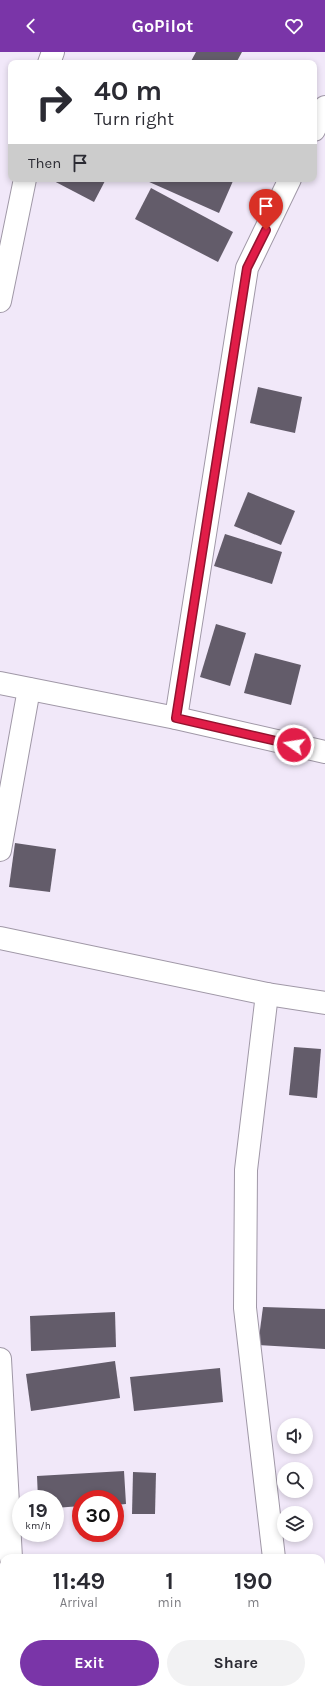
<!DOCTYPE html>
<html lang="en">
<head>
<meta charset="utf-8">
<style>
  body { margin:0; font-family:Karla,sans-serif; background:#f2f2f3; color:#2b2b33; height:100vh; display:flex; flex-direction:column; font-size:15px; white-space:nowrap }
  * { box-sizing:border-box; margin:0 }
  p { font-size:13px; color:#7c7c81 }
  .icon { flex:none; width:22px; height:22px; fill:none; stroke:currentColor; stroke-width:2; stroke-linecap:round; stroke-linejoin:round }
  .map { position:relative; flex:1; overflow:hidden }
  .details { position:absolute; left:0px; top:1502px; width:325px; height:140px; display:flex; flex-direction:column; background:#fff; border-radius:12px 12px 0 0; box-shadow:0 2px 6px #0003 }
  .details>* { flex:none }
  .hud { position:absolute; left:8px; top:8px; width:309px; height:122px; border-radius:8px; box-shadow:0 2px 6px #0003; background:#fff; color:#2b2b33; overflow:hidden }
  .controls { position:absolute; left:277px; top:1366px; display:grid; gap:8px }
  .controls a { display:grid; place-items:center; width:36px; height:36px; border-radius:50%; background:#fff; box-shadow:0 2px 6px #0003; font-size:20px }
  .speed { position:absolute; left:12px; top:1438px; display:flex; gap:8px; font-size:20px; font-weight:700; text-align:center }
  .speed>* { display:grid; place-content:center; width:52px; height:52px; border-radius:50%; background:#fff; box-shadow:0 2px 6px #0003; line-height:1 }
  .speed small { font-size:10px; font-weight:400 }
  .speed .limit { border:6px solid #d22; background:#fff; color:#111 }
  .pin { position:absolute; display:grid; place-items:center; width:34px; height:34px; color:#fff; margin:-41px -17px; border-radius:50% 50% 50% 0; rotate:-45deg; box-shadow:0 0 4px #0007 }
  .pin .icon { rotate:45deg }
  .me { position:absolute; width:44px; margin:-22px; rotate:283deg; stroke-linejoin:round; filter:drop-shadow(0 0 3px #0008) }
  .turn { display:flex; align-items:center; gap:14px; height:84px; padding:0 20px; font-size:18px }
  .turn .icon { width:52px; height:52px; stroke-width:2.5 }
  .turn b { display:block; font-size:28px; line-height:34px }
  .then { display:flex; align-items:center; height:38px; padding:0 20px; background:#0003; gap:8px; font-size:15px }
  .eta { display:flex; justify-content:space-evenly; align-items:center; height:68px; text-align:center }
  .eta b { font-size:24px; font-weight:700; line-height:28px }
  .action { display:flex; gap:8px; margin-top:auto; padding:8px 20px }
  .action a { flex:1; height:46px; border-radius:24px; background:#7a35a8; color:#fff; font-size:16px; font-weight:700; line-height:46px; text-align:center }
  .action a+a { background:#f2f2f3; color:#2b2b33 }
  header { display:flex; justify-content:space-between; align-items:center; height:52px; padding:0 20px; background:#7a35a8; color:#fff; font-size:18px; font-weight:700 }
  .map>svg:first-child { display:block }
  .building { fill:#635c6a }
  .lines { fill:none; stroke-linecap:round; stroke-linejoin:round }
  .street-casing { stroke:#a098a7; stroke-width:24 }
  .street { stroke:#fff; stroke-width:22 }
  .route-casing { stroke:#92132f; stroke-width:10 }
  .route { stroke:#e11d48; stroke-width:7 }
</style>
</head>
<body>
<header><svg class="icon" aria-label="back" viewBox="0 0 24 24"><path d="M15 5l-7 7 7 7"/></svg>GoPilot<svg class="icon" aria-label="heart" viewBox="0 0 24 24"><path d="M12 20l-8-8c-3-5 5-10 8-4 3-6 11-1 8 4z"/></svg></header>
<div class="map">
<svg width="325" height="1642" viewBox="0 0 325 1642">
  <rect width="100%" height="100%" fill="#f1e8f9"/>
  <!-- building -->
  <g class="building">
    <polygon points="196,0 242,0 236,11 190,11"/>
    <polygon points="50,127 106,127 94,150"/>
    <polygon points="148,127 227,127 233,129 219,161 147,129"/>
    <polygon points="151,136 233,180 218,210 135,167"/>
    <polygon points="258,335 302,345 295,381 250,371"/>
    <polygon points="248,440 295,459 281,493 234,474"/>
    <polygon points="225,482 282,500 272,532 214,514"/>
    <polygon points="216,572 246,581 230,634 200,625"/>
    <polygon points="255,601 301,613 291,653 244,641"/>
    <polygon points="15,791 56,797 50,840 9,835"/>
    <polygon points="294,995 321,997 317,1046 289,1043"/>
    <polygon points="263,1255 325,1257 325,1297 258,1293"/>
    <polygon points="115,1260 116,1295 31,1299 30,1264"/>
    <polygon points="115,1309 120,1346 31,1359 26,1322"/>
    <polygon points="220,1316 223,1350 134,1359 130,1325"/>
    <polygon points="124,1419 126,1452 115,1453 115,1447 81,1447 81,1454 55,1456 55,1447 38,1447 37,1424"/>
    <polygon points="133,1420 156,1421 155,1462 132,1462"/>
    <polygon points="321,1630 325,1630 325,1642 304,1642 304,1638 321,1638"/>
    <rect x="84" y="1638" width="88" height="4"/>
  </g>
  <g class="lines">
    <!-- street casing -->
    <g class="street-casing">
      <g id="street">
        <polyline points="49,11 53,0"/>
        <polyline points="314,78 325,55"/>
        <polyline points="0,249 25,127"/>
        <polyline points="0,631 176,666 325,700"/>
        <polyline points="176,666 247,216 290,127"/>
        <polyline points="0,798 29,637"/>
        <polyline points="0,886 267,942 325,951"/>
        <polyline points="267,942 246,1118 245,1256 274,1506"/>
        <polyline points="0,1307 11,1506"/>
        <polyline points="17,1638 17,1642"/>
        <polyline points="283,1638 283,1642"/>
      </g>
    </g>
    <!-- street -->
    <use href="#street" class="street"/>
  </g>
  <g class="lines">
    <!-- route casing -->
    <g class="route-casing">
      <polyline id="route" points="266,178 247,216 176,666 294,693"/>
    </g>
    <!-- route -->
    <use href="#route" class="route"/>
  </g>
</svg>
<div class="controls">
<a><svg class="icon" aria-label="sound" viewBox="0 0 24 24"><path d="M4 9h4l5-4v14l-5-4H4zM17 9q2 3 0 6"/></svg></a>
<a><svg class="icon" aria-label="search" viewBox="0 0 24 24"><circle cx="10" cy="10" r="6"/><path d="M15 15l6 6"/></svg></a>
<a><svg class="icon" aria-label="layers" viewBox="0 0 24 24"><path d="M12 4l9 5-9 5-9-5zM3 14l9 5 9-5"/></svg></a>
</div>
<div class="speed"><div>19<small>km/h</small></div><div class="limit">30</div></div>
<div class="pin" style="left:266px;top:178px;background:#d93025"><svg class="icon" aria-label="arrive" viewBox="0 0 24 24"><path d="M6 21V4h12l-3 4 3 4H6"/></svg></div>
<svg class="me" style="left:294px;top:693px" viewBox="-20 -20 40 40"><circle r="17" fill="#e11d48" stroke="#fff" stroke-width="3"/><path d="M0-11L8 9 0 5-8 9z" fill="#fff"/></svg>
<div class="hud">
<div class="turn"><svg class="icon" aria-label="right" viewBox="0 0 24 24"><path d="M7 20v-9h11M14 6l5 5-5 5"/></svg><div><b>40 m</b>Turn right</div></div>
<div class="then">Then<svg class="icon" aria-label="arrive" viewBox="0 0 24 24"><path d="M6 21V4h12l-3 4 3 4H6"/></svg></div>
</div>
<section class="details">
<div class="eta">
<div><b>11:49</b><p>Arrival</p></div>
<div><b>1</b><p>min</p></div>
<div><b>190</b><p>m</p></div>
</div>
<div class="action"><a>Exit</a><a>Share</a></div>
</section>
</div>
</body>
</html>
